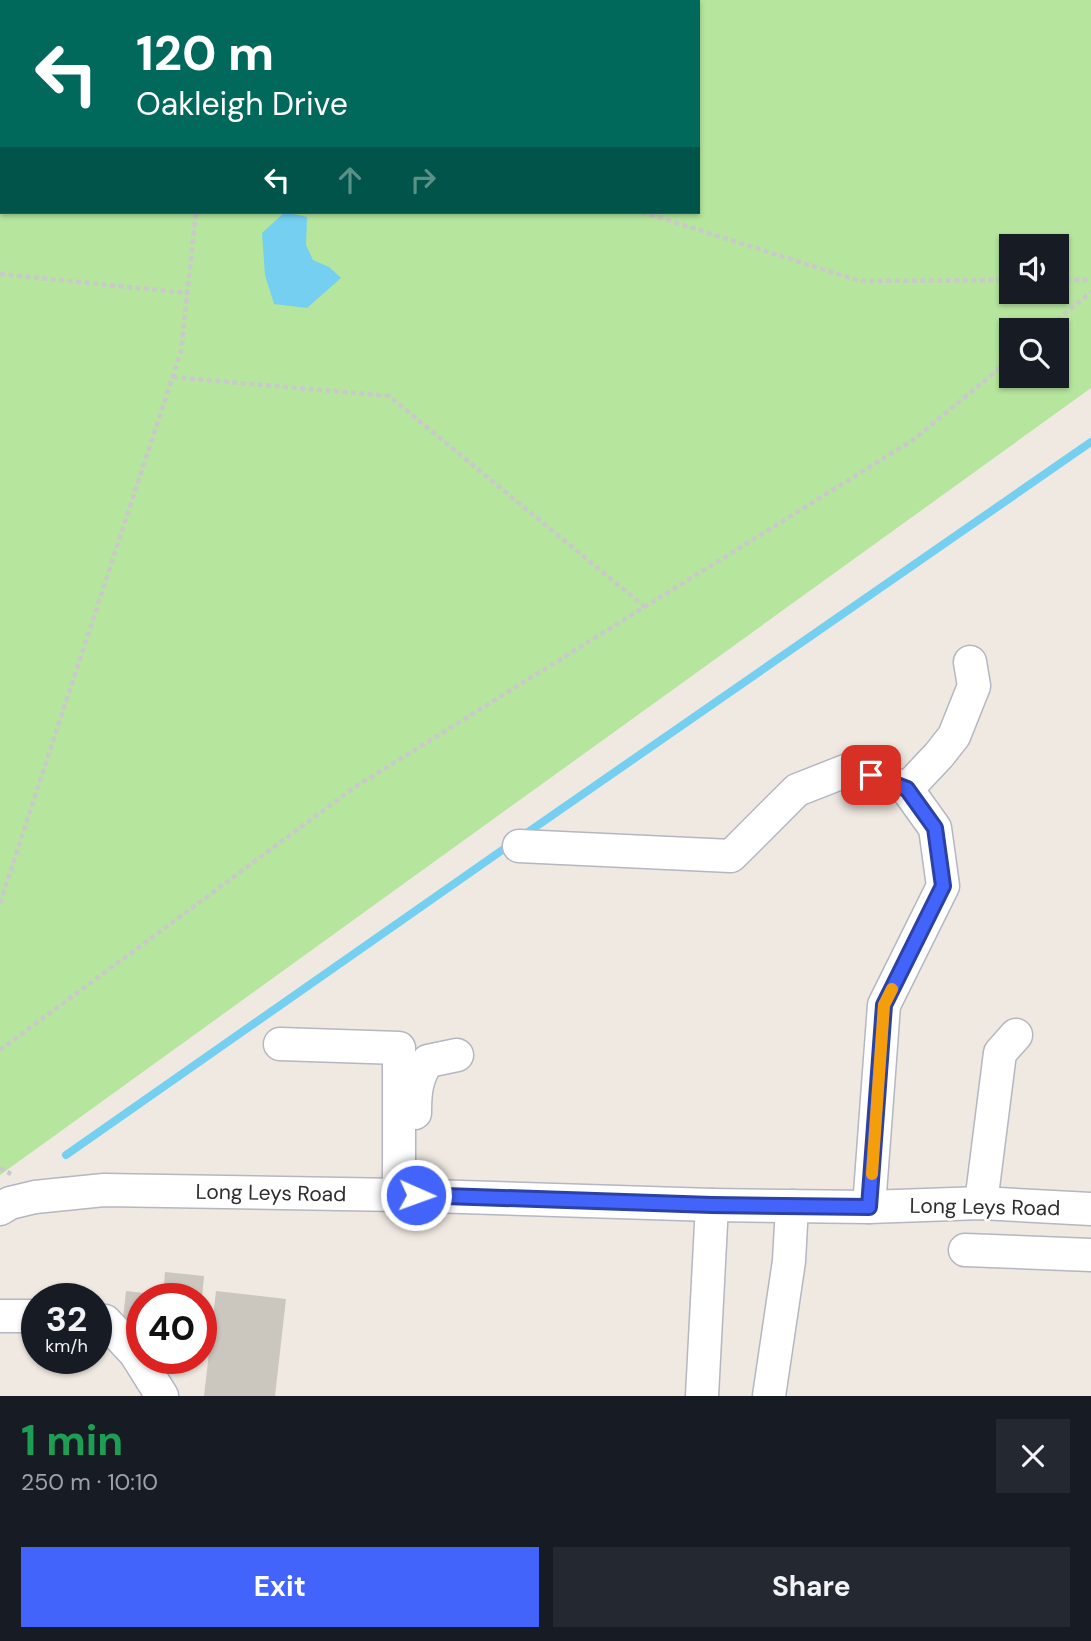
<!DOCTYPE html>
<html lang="en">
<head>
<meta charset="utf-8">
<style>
  body { margin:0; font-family:"DM Sans",sans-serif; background:#242831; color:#f1f3f6; height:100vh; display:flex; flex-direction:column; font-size:26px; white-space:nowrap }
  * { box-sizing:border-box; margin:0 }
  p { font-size:23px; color:#9ea1a6 }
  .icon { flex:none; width:38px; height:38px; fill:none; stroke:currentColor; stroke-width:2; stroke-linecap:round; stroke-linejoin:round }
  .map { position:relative; height:1396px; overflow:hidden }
  .panel { display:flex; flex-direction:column; background:#171b24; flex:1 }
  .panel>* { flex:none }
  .guide { position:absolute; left:0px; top:0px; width:700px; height:214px; box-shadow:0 2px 5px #0004; background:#00695c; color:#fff; overflow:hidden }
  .tools { position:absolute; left:999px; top:234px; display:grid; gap:14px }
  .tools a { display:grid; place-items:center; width:70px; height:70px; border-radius:0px; background:#171b24; box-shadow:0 2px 5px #0004; font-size:35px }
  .speed { position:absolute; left:21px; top:1283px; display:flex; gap:14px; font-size:35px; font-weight:700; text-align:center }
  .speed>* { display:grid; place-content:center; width:91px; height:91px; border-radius:50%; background:#171b24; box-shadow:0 2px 5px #0004; line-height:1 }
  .speed small { font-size:18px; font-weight:400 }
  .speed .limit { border:10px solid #d22; background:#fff; color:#111 }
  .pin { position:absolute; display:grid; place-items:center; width:60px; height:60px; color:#fff; margin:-30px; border-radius:14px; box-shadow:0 4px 10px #0006 }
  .me { position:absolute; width:77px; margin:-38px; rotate:92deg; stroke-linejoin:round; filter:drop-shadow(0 0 5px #0008) }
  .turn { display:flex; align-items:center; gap:24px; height:147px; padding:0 21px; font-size:32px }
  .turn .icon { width:91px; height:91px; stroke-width:2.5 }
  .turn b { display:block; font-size:49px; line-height:60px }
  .lanes { display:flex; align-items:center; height:66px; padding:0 21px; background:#0003; justify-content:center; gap:35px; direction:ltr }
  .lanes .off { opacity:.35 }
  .round { display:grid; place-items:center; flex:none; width:74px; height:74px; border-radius:0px; background:#242831 }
  .summary { display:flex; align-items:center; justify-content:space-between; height:119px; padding:0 21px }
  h1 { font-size:42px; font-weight:700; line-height:52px; color:#1e9e55 }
  .button { display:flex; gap:14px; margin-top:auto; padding:14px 21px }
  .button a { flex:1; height:80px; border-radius:0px; background:#4264fb; color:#fff; font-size:28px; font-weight:700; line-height:80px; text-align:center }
  .button a+a { background:#242831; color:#f1f3f6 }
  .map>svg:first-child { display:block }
  .green { fill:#b6e59e; fill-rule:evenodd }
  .water { fill:#75cff0 }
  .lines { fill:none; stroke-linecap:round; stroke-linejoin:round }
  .stream { stroke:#75cff0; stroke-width:8 }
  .building { fill:#cbc7bf }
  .minor-casing { stroke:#b4b7c1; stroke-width:35 }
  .path { stroke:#c9c9c9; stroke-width:4.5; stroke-dasharray:5 3.5; stroke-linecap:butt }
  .minor { stroke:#fff; stroke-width:32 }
  .route-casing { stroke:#2b41a3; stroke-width:18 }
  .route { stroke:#4264fb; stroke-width:12 }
  .slow { stroke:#f59e0b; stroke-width:12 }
  .labels { text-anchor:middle; stroke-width:5; stroke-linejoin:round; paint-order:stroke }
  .street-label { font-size:21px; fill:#2e2e2e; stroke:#fff }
</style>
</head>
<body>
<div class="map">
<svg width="1091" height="1396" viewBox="0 0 1091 1396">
  <rect width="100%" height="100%" fill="#efe9e1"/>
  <!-- green -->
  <path class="green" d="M 0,0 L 1091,0 L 1091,388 L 0,1175 ZM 2,2 L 698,2 L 698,212 L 2,212 ZM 1012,247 L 1057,247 L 1057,292 L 1012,292 ZM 1012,331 L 1057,331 L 1057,376 L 1012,376 Z"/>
  <!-- water -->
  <polygon class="water" points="285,212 307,217 306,245 313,260 329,267 341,278 307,308 274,304 265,275 262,233"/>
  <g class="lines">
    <!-- stream -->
    <g class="stream">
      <polyline points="521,837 1091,442"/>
      <polyline points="66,1155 511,844"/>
    </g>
  </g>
  <!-- building -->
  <g class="building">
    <polygon points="165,1272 204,1276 202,1298 163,1298"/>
    <polygon points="126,1291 152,1294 152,1298 142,1298 142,1320 123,1318"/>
    <polygon points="216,1291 286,1299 275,1396 204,1396"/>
  </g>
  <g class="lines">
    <!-- minor casing -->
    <g class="minor-casing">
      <g id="minor">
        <polyline points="907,789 939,755 954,736 974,686 970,662"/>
        <polyline points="519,846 731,856 797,790 853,768 907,789 935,828 943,886 884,1005 869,1207"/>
        <polyline points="280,1044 399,1048 399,1195"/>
        <path d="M 415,1113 C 415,1093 416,1078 428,1061 L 457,1055"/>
        <polyline points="981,1203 1000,1053 1016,1035"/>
        <polyline points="0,1209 10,1203 35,1197 104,1190 399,1195 712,1205 869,1207 981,1203 1091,1209"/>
        <polyline points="965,1250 1091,1255"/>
        <polyline points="0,1316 37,1316"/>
        <polyline points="96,1321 105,1321 135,1353 162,1396"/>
        <polyline points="702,1396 712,1205"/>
        <polyline points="769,1396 789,1261 792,1206"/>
      </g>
    </g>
    <!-- path -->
    <g class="path">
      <polyline points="192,0 192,2"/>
      <polyline points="0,113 2,113"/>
      <polyline points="642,212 860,281 1012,280"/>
      <polyline points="0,274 187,293"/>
      <polyline points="1057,280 1091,280"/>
      <polyline points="1044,331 1091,292"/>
      <polyline points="173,377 389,396 645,607"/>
      <polyline points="0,903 181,351 196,212"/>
      <polyline points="0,1050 355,787 913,440 1012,358"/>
      <polyline points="0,1168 11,1174"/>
    </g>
    <!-- minor -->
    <use href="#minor" class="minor"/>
  </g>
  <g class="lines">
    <!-- route casing -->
    <g class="route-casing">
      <polyline id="route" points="416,1195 712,1205 869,1207 884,1005 943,886 935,828 907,789 871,775"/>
    </g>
    <!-- route -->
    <use href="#route" class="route"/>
    <!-- slow -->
    <polyline class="slow" points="872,1174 884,1005 892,989"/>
  </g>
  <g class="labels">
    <!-- street labels -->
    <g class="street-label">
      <text transform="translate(271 1193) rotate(1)" y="7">Long Leys Road</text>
      <text transform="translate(985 1207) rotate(1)" y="7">Long Leys Road</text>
    </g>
  </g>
</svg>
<div class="tools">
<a><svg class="icon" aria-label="sound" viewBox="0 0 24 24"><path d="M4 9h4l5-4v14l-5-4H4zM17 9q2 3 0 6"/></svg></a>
<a><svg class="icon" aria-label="search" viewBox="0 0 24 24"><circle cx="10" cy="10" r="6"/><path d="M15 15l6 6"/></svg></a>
</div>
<div class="speed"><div>32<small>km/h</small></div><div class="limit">40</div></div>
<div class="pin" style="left:871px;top:775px;background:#d93025"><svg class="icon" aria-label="arrive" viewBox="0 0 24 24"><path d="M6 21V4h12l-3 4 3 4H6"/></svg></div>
<svg class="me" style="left:416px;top:1195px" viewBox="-20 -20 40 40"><circle r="17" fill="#4264fb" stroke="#fff" stroke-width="3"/><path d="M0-11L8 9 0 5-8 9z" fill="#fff"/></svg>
<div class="guide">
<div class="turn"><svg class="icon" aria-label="left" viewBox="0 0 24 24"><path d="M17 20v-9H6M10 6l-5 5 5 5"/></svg><div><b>120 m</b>Oakleigh Drive</div></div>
<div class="lanes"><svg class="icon" aria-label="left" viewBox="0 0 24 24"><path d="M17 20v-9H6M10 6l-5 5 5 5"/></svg><svg class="icon off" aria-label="ahead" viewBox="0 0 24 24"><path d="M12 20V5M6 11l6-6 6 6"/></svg><svg class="icon off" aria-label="right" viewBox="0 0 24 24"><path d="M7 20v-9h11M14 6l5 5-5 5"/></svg></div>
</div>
</div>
<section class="panel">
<div class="summary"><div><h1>1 min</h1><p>250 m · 10:10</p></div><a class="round"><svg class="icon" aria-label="close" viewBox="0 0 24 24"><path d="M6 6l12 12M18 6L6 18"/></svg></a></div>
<div class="button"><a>Exit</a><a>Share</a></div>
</section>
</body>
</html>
